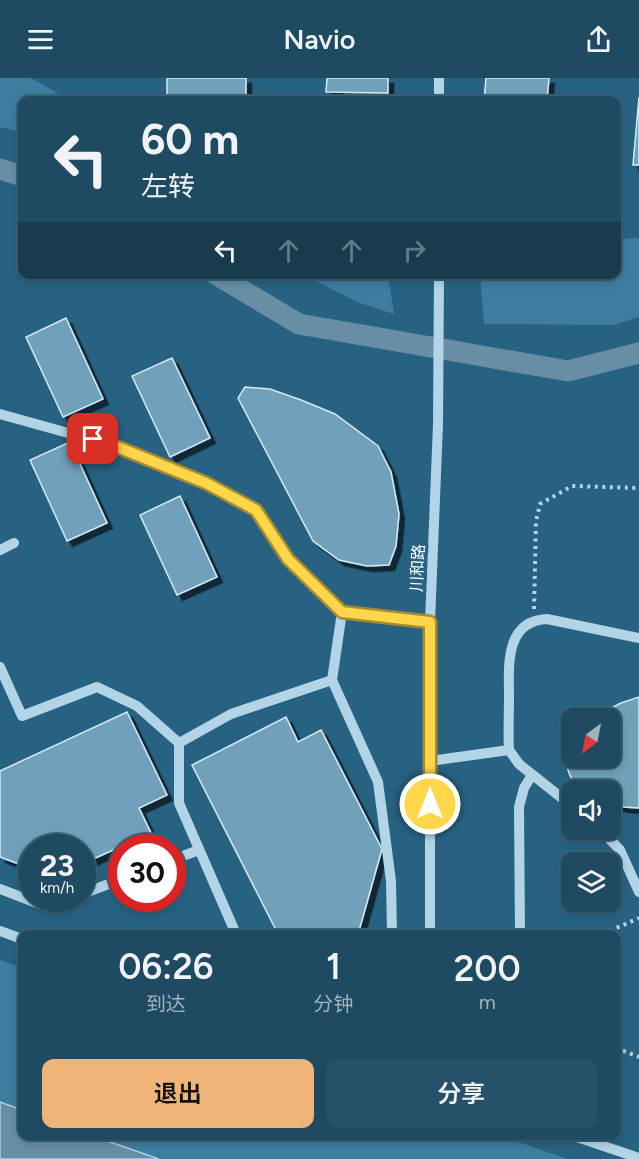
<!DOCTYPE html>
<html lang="zh">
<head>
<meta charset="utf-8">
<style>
  body { margin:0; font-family:Figtree,"Noto Sans SC",sans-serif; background:#265168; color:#f1f3f6; height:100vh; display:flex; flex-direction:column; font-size:22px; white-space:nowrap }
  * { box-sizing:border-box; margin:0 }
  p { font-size:20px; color:#a1b3be }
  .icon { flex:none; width:33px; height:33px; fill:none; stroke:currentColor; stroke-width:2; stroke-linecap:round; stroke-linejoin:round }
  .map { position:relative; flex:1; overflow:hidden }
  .side { position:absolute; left:18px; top:852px; width:603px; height:210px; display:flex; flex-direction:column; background:#1e4a62; border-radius:12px; box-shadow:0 3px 9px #0003,0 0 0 2px #3c6277 }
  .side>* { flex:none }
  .guide { position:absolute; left:18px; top:18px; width:603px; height:183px; border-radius:12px; box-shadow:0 3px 9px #0003,0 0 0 2px #3c6277; background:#1e4a62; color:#f1f3f6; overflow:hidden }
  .needle { width:39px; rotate:212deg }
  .buttons { position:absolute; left:561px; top:630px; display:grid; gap:12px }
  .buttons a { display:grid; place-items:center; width:60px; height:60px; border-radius:12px; background:#1e4a62; box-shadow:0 3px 9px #0003,0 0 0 2px #3c6277; font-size:30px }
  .speed { position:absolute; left:18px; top:756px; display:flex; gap:12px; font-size:30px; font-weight:700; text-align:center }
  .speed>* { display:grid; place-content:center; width:78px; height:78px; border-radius:50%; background:#1e4a62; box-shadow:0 3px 9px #0003,0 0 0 2px #3c6277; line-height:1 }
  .speed small { font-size:15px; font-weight:400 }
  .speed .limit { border:9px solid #d22; background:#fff; color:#111 }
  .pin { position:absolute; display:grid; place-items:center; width:51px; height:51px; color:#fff; margin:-26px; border-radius:12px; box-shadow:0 3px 9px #0006 }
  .me { position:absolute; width:66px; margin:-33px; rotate:0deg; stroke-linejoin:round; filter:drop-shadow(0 0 4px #0008) }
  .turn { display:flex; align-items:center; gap:21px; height:126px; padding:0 24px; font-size:27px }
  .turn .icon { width:78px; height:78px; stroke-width:2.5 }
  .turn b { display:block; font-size:42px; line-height:51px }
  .lanes { display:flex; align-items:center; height:57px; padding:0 24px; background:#0003; justify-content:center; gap:30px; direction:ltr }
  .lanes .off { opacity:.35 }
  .eta { display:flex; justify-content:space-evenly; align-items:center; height:102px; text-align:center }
  .eta b { font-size:36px; font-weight:600; line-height:42px }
  .cta { display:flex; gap:12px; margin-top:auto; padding:12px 24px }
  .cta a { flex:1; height:69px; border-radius:12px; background:#eeb478; color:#111; font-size:24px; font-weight:600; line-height:69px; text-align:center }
  .cta a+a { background:#265168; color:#f1f3f6 }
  header { display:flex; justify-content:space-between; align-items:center; height:78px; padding:0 24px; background:#1e4a62; font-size:27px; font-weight:600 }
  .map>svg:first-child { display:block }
  .green { fill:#3d7d9f }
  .water { fill:#678ea4; stroke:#a6d1e7; stroke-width:1.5 }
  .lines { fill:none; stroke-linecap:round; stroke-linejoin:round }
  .canal { stroke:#678ea4; stroke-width:21 }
  .building { fill:#70a0ba; stroke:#d4eaf5; stroke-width:1.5; filter:url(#shadow) }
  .path { stroke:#b1d4e6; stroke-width:4; stroke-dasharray:3 4.5; stroke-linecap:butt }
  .minor { stroke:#b1d4e6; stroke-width:10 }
  .route-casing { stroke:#a68a30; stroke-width:15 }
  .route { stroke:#ffd54a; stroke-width:10 }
  .labels { text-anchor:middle; stroke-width:6; stroke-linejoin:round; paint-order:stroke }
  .street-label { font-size:16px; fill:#fff; stroke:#286282 }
</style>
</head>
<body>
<header><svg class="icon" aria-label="menu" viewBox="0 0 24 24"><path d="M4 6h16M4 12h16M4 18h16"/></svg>Navio<svg class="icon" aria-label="share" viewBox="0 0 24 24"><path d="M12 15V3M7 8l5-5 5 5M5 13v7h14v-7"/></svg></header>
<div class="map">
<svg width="639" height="1081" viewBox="0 0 639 1081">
  <defs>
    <filter id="shadow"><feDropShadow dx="5.5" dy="5.5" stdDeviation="0" flood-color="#0009"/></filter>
  </defs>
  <rect width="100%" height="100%" fill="#286282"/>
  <!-- green -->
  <g class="green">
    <polygon points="0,0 31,0 70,22 22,22 22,54 0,49"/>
    <polygon points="639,160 639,239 614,247 484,246 480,197 616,196 617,161"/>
    <polygon points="303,197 388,197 394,236 360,225"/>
    <polygon points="0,882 22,890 22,1032 0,1024"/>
    <polygon points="93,1058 501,1058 568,1081 158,1081"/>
  </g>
  <!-- water -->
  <polygon class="water" points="0,1024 22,1032 22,1058 93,1058 159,1081 0,1081"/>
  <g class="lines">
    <!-- canal -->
    <g class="canal">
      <polyline points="0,91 22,98"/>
      <polyline points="215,196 299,246 568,293 639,275"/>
    </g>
  </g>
  <!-- building -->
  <g class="building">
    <rect x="167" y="0" width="79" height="22"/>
    <polygon points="327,0 388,0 388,15 326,14"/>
    <polygon points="486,0 549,0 547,22 484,22"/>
    <polygon points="639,19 639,87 633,87"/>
    <polygon points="66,240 103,321 63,339 26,259"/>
    <polygon points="172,280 210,360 170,379 132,298"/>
    <polygon points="245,309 270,311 301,322 335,336 378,368 391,394 399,436 396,468 389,487 367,488 339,482 313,463 238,320"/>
    <polygon points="70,364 107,445 67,463 30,382"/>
    <polygon points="180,418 217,499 177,517 140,437"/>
    <polygon points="639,619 639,730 624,729 610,726 610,712 581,712 570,698 566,686 568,668 572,662 572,680 610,680 610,640 592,640 621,625"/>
    <polygon points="127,634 167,717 139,730 151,755 82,786 82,770 32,770 32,791 0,779 0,693"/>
    <polygon points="286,639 298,664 321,652 382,771 359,853 353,856 278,856 192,687"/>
  </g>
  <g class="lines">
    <!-- path -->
    <g class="path">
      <polyline points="534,531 536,443 540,426 572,408 639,410"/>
      <polyline points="603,856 639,840"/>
      <polyline points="616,970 639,979"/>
    </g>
    <!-- minor -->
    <g class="minor">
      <polyline points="439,0 439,22"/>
      <polyline points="0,336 115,368 206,404 256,432 288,481 342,534 430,544"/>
      <polyline points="0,472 14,465"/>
      <polyline points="0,589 22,638 97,609 137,628 179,665 231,636 332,602 342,534"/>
      <polyline points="332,602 378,704 391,803 392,856"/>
      <polyline points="179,665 179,725 236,856"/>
      <polyline points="430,683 509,672"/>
      <path d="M 572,728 L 519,686 L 509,672 C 508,655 509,637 509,620 C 509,589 504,543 547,541 L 639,560"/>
      <polyline points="601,752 620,772 639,814"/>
      <polyline points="172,782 199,772"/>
      <polyline points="0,811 47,829 70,820"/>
      <polyline points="82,816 122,801"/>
      <polyline points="0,853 22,861"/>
      <polyline points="430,856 430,544 438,346 439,196"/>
      <polyline points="520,856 519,729 524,710 532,697"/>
      <polyline points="574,1058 639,1080"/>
    </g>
  </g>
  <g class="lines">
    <!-- route casing -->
    <g class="route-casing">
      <polyline id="route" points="93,361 115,368 206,405 256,432 288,481 342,534 430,544 430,726"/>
    </g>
    <!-- route -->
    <use href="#route" class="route"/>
  </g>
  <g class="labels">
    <!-- street labels -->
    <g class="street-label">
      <text transform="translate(417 490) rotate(-87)" y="6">川和路</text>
    </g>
  </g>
</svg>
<div class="buttons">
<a><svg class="needle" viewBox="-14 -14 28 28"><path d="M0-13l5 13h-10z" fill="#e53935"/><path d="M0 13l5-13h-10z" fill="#a1b3be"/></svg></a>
<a><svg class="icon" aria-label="sound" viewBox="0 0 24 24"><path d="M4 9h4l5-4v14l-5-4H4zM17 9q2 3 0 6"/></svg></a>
<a><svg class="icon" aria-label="layers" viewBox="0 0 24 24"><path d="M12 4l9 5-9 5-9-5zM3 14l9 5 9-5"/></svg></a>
</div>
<div class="speed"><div>23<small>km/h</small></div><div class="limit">30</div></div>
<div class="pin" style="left:93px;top:361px;background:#d93025"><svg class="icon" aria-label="arrive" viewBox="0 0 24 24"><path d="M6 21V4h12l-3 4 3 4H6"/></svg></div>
<svg class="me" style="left:430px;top:726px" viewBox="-20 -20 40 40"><circle r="17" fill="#ffd54a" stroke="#fff" stroke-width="3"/><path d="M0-11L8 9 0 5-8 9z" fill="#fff"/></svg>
<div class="guide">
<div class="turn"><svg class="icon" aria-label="left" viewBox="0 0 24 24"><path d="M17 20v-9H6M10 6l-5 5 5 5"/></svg><div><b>60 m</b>左转</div></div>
<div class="lanes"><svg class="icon" aria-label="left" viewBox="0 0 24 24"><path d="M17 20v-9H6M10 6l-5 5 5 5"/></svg><svg class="icon off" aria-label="ahead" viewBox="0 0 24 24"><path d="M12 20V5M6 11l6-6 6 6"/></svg><svg class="icon off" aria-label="ahead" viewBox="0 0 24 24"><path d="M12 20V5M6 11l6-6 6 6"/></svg><svg class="icon off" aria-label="right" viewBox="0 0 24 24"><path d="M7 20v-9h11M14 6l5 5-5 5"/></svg></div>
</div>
<section class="side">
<div class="eta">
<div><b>06:26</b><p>到达</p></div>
<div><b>1</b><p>分钟</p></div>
<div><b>200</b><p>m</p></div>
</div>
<div class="cta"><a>退出</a><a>分享</a></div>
</section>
</div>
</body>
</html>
